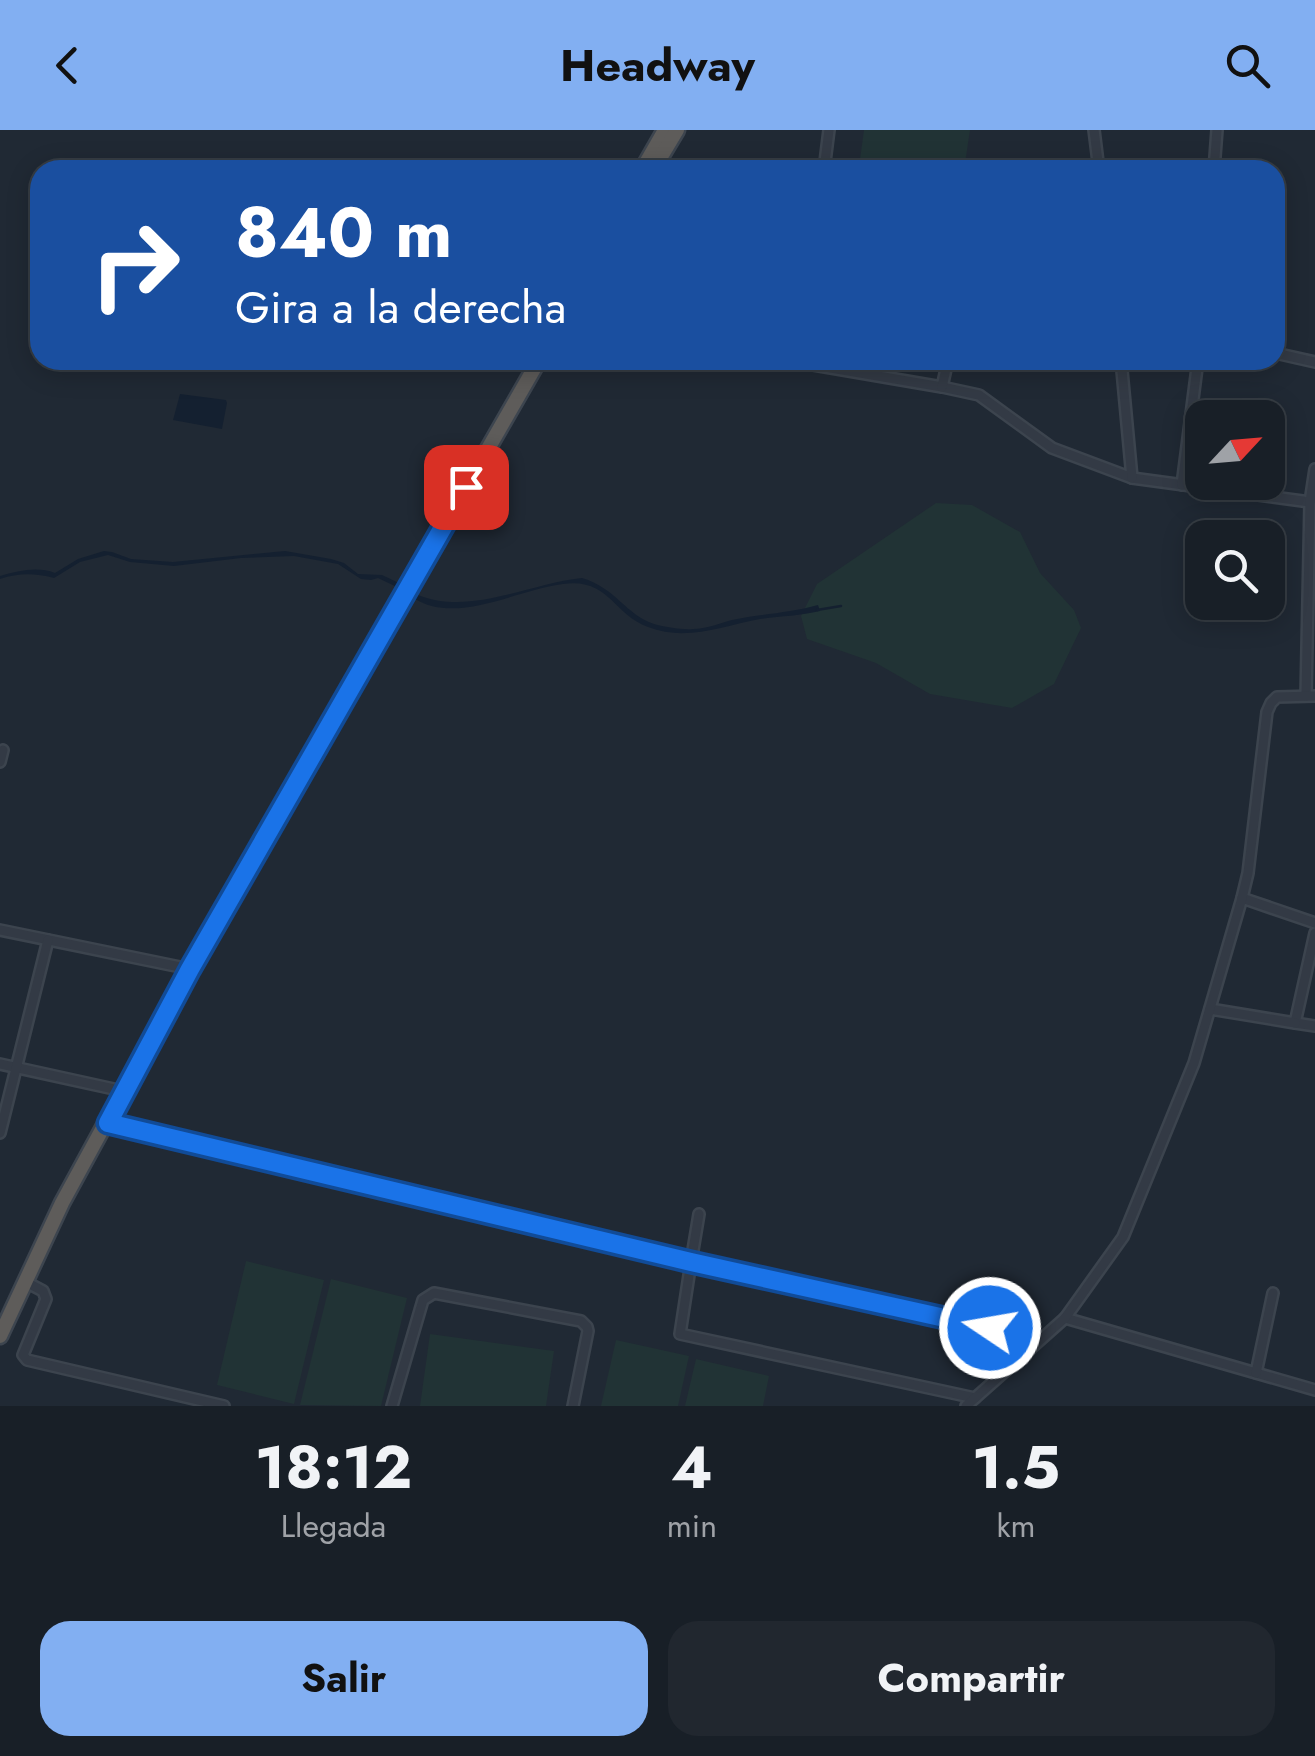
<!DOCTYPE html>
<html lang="es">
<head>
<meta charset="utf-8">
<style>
  body { margin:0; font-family:Jost,sans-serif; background:#21272f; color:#f1f3f6; height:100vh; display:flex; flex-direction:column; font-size:38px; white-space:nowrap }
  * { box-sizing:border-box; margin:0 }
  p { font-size:32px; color:#9fa2a7 }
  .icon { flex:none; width:55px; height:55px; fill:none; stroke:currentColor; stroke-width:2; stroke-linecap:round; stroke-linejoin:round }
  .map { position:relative; height:1276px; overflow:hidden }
  .panel { display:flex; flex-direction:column; background:#181f27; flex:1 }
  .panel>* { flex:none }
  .hud { position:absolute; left:30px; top:30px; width:1255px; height:210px; border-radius:30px; box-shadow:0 5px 25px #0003,0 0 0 2px #363d44; background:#1a4fa0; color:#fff; overflow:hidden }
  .needle { width:65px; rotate:64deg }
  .tools { position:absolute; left:1185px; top:270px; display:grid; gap:20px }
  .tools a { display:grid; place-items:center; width:100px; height:100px; border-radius:20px; background:#181f27; box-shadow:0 5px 25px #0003,0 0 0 2px #363d44; font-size:50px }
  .pin { position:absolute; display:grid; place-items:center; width:85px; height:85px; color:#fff; margin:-42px; border-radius:20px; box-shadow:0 5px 15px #0006 }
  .me { position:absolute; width:110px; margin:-55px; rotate:282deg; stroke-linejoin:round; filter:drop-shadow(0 0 8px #0008) }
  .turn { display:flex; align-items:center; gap:35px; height:210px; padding:0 40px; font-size:45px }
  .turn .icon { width:130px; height:130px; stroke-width:2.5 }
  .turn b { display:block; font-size:70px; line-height:85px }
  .eta { display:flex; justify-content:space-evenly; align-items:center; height:170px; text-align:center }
  .eta b { font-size:60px; font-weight:700; line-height:70px }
  .button { display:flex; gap:20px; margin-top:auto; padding:20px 40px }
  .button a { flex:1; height:115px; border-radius:30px; background:#82aff2; color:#111; font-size:40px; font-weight:700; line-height:115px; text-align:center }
  .button a+a { background:#21272f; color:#f1f3f6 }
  header { display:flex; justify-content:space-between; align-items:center; height:130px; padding:0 40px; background:#82aff2; color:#111; font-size:45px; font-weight:700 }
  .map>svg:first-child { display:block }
  .green { fill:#213335 }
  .water { fill:#142030 }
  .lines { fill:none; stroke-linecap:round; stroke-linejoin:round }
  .stream { stroke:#142030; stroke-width:2.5 }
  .minor-casing { stroke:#3c444e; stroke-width:14 }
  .trunk-casing { stroke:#3d454f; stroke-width:19 }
  .minor { stroke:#333a45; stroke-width:9 }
  .trunk { stroke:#5e5c5a; stroke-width:14 }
  .route-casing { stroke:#114b97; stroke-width:25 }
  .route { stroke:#1a73e8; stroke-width:18 }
</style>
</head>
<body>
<header><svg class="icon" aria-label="back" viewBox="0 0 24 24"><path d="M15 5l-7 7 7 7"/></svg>Headway<svg class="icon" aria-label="search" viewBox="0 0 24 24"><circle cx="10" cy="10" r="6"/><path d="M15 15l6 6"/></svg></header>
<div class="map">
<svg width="1315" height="1276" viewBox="0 0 1315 1276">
  <rect width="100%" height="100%" fill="#202934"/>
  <!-- green -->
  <g class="green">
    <polygon points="864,0 970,0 964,40 943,40 860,29"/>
    <polygon points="936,373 972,375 1020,402 1040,443 1074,480 1081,498 1054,554 1012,578 930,564 876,533 807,509 801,486 817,454"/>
    <polygon points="246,1131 324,1150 294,1274 217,1255"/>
    <polygon points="331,1149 407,1168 381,1276 300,1275"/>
    <polygon points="430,1204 554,1221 546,1276 420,1276"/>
    <polygon points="616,1210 689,1226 678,1276 601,1276"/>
    <polygon points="696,1229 769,1246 763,1276 685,1276"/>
  </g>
  <!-- water -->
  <g class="water">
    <polygon points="180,264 226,270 227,273 222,299 173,290"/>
    <path d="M 104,421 L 112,422 L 131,429 L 173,432 L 285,421 L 331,429 L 344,433 L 358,444 L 382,445 L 401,454 L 399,458 L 378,448 L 371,450 L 361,449 L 338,434 L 294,426 L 241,428 L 174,436 L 130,432 L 108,425 L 80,432 L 54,448 C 34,443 19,443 0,449 L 0,446 C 18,441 37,436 55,443 L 78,429 Z"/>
    <path d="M 582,448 C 616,458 626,485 654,494 C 665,497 682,500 693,499 C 706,499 720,493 732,490 C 761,484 790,483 818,475 L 820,481 C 800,486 781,486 760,489 C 722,496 686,512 648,497 C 612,484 610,448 563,454 C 518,459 458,495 415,469 L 418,465 C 471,486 527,454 582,448 Z"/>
  </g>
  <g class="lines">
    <!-- stream -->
    <polyline class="stream" points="817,480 841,476"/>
    <!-- minor casing -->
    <g class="minor-casing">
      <g id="minor">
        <polyline points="1094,0 1099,40"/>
        <polyline points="824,40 829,0"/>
        <polyline points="1214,40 1217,0"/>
        <polyline points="1275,223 1315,232"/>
        <polyline points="784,230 942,257 979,265 1052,318 1132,348 1310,372"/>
        <polyline points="1121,230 1132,348"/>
        <polyline points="942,257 948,230"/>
        <polyline points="1182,355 1198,230"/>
        <polyline points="1306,566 1310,372 1315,339"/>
        <polyline points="0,632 3,620"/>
        <polyline points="1242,768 1315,793"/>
        <polyline points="0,800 190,839"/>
        <polyline points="1315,803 1295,893 1315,896"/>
        <polyline points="1210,879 1295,893"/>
        <polyline points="0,934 123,961"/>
        <polyline points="107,993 691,1132 680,1204 975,1268"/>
        <polyline points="0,1003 48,810"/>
        <polyline points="699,1084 691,1132 1013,1203 1023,1206 1035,1214"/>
        <polyline points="24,1151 43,1161 46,1169 23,1225 27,1230 224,1276"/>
        <polyline points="1065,1188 1315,1260"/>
        <polyline points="1256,1243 1273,1163"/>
        <polyline points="392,1276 423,1170 434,1163 581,1191 587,1197 588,1201 573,1276"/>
        <polyline points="966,1276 1065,1188 1123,1107 1194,933 1242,768 1248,743 1267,582 1271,573 1277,567 1315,566"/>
      </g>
    </g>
    <!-- trunk casing -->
    <g class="trunk-casing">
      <g id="trunk">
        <polyline points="642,40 665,0"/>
        <polyline points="653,40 677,0"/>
        <polyline points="0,1206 62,1073 123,961 201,819 539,230"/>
      </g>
    </g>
    <!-- minor -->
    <use href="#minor" class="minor"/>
    <!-- trunk -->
    <use href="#trunk" class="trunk"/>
  </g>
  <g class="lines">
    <!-- route casing -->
    <g class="route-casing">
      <polyline id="route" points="466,357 190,839 108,993 691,1132 990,1198"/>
    </g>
    <!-- route -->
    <use href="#route" class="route"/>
  </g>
</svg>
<div class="tools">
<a><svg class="needle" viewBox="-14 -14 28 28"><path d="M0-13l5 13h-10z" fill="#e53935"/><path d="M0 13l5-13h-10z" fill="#9fa2a7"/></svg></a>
<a><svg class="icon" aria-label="search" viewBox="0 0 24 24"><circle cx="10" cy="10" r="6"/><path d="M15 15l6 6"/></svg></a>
</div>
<div class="pin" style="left:466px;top:357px;background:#d93025"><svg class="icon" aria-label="arrive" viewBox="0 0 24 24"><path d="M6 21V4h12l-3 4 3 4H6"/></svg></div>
<svg class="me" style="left:990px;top:1198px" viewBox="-20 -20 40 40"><circle r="17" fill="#1a73e8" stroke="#fff" stroke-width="3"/><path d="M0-11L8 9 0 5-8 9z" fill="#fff"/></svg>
<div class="hud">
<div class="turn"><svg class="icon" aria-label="right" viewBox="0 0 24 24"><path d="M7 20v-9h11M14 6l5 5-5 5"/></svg><div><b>840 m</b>Gira a la derecha</div></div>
</div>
</div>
<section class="panel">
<div class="eta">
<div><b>18:12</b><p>Llegada</p></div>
<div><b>4</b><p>min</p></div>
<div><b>1.5</b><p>km</p></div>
</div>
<div class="button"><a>Salir</a><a>Compartir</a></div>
</section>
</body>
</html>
